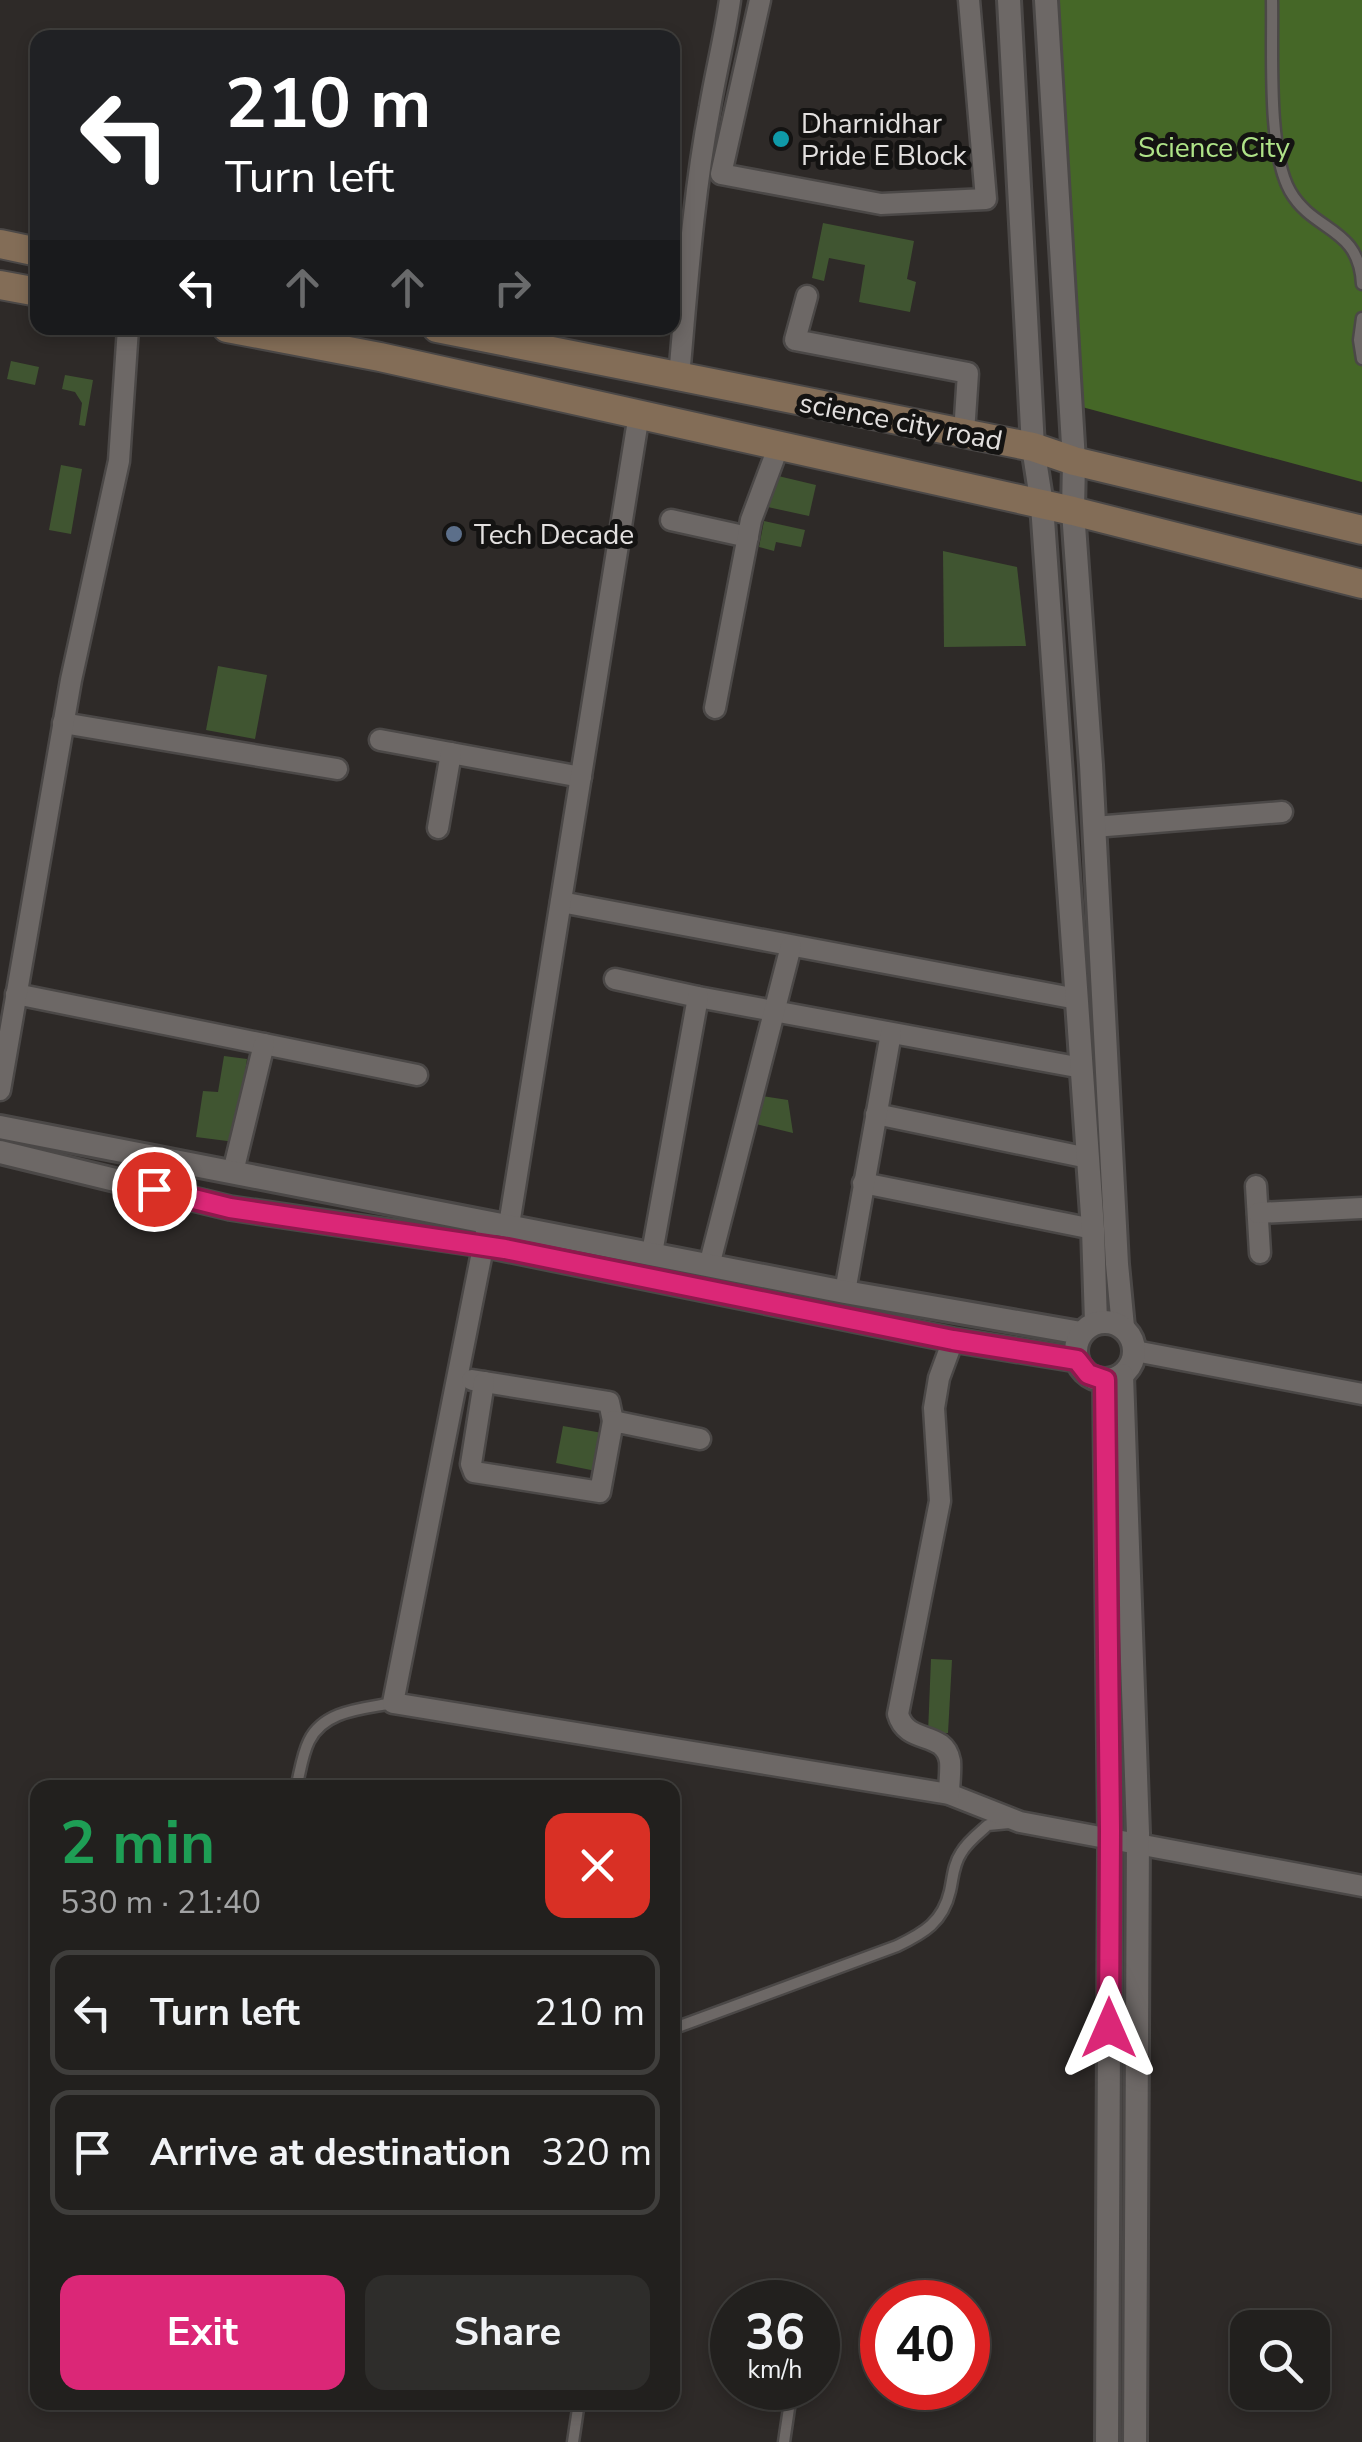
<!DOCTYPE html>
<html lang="en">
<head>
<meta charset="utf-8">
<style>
  body { margin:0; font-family:"Nunito Sans",sans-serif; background:#2e2d2b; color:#f1f3f6; height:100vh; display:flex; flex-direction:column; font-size:38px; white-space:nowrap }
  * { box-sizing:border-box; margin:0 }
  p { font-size:32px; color:#a2a3a4 }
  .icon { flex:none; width:55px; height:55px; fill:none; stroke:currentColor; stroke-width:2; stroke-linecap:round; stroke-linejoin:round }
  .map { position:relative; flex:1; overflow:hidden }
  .drawer { position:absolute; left:30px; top:1780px; width:650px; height:630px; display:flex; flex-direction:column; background:#22201e; border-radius:20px; box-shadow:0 5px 15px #0003,0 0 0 2px #3f3e3c }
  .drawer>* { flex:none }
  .banner { position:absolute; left:30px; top:30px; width:650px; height:305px; border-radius:20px; box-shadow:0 5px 15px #0003,0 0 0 2px #3f3e3c; background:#202124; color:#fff; overflow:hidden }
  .fabs { position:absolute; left:1230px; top:2310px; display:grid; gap:20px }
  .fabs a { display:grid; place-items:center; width:100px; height:100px; border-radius:20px; background:#22201e; box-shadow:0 5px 15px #0003,0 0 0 2px #3f3e3c; font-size:50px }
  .speed { position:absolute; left:710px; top:2280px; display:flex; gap:20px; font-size:50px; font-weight:700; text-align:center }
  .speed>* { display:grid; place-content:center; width:130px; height:130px; border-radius:50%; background:#22201e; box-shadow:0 5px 15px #0003,0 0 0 2px #3f3e3c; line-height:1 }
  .speed small { font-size:25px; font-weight:400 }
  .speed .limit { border:15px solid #d22; background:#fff; color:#111 }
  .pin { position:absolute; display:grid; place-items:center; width:85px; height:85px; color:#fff; margin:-42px; border:5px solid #fff; border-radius:50%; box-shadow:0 2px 10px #0007 }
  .me { position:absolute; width:110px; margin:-55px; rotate:0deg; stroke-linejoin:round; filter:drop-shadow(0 0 8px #0008) }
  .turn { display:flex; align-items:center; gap:35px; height:210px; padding:0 30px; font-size:45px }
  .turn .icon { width:130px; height:130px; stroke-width:2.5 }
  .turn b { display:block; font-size:70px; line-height:85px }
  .lanes { display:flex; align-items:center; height:95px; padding:0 30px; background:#0003; justify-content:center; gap:50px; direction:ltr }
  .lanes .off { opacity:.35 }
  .round { display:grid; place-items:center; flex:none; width:105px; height:105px; border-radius:20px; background:#2e2d2b }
  .summary { display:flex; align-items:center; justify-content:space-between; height:170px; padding:0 30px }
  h1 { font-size:60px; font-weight:700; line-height:75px; color:#1e9e55 }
  .cta { display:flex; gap:20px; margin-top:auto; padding:20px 30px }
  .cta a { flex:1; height:115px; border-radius:20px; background:#db2777; color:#fff; font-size:40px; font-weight:700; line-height:115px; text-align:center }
  .cta a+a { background:#2e2d2b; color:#f1f3f6 }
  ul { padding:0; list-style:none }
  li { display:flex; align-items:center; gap:30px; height:125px; margin:0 20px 15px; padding:0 10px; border:5px solid #3f3e3c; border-radius:20px }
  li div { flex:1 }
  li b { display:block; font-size:38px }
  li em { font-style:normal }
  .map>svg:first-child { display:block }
  .green { fill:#405531 }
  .forest { fill:#456727 }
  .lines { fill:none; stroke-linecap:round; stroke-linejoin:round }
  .service-casing { stroke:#4b4847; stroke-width:15 }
  .minor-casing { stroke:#4b4847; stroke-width:25 }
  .tertiary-casing { stroke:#4b4847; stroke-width:28 }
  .secondary-casing { stroke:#4b4847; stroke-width:32 }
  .service { stroke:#6d6866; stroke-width:10 }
  .minor { stroke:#6d6866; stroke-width:20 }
  .tertiary { stroke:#6d6866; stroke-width:22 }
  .secondary { stroke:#836d57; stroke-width:28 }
  .route-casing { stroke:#8e194d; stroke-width:25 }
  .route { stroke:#db2777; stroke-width:18 }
  .culture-dot { fill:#0f9aa8; stroke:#141312; stroke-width:4 }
  .service-dot { fill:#5c6f8a; stroke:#141312; stroke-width:4 }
  .labels { text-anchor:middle; stroke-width:10; stroke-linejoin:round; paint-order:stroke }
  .poi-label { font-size:28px; fill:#e3e0df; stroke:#141312; text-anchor:start }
  .park-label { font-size:28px; fill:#afe388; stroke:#141312 }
  .street-label { font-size:28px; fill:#e3e0df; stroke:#141312 }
</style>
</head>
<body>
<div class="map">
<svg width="1362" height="2442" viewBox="0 0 1362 2442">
  <rect width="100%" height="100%" fill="#2e2a28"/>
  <!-- green -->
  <g class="green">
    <polygon points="823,223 914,241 907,279 916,282 910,312 859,302 865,265 829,258 824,281 812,278"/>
    <polygon points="11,361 39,367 35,385 7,379"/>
    <polygon points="65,375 93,380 85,426 79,425 82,403 75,392 62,389"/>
    <polygon points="61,465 82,469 71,534 49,530"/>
    <polygon points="774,475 816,485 809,516 763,506"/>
    <polygon points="764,521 805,530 801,547 776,542 774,551 759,547"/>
    <polygon points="943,551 1017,567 1026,646 944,647"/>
    <polygon points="218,666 267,675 255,739 206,730"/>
    <polygon points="224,1056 247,1059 235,1142 196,1137 203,1091 218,1092"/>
    <polygon points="755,1095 788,1100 793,1133 748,1122"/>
    <polygon points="563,1426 608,1434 601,1472 556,1463"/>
    <polygon points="931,1659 952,1660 948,1733 928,1733"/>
  </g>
  <!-- forest -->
  <polygon class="forest" points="1058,0 1362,0 1362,482 1082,407"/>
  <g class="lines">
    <!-- service casing -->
    <g class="service-casing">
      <g id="service">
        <path d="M 1272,0 C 1273,49 1267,150 1290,191 C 1314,233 1359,226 1362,284"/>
        <polyline points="1362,318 1359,340 1362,359"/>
        <path d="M 296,1788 C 300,1773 302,1755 309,1741 C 324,1710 363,1709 393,1703"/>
        <path d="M 672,2029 L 897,1946 C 924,1933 943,1922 950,1891 C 953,1878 953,1865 961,1853 C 967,1842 979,1833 988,1825 L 1009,1823"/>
        <polyline points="573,2442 579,2402"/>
        <polyline points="784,2442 792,2388"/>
      </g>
    </g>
    <!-- minor casing -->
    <g class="minor-casing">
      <g id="minor">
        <polyline points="760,0 721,174 881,204 986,199 969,0"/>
        <polyline points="807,296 795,340 968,373 964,433"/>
        <path d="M 679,377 C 687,287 693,196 710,107 C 716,71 725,36 730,0"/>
        <polyline points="671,520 748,537"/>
        <polyline points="715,708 751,520 779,445"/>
        <polyline points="63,723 337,769"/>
        <polyline points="380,740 581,777"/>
        <polyline points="1094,827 1282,812"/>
        <polyline points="438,828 451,753"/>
        <polyline points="561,902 1077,999"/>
        <polyline points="615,979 698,997 1082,1068"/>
        <polyline points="16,994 417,1075"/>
        <polyline points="0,1090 71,680 119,461 128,328"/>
        <polyline points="876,1114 1088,1158"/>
        <polyline points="233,1172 264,1044"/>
        <polyline points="863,1183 1093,1229"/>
        <polyline points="1256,1186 1260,1253"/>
        <polyline points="1258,1213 1362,1208"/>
        <polyline points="509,1225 639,414"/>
        <polyline points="486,1232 393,1703 949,1794 1020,1822 1362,1886"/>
        <polyline points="652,1253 698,997"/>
        <polyline points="709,1266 791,946"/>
        <polyline points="845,1292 891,1033"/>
        <polyline points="1135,1351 1362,1394"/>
        <polyline points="472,1380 609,1402 613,1421"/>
        <polyline points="484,1382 471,1464 474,1472 600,1492 613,1421 700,1439"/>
        <path d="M 949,1794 C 949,1784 951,1771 950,1761 C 944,1729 907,1746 898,1714 L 940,1501 L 934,1408 L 939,1378 L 953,1340"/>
      </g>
    </g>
    <!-- tertiary casing -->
    <g class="tertiary-casing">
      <g id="tertiary">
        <polyline points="1009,0 1033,447 1042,505 1093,1229 1096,1322"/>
        <polyline points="1046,0 1074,461 1073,511 1091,765 1117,1264 1123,1327"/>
        <polyline points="0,1127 845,1292 1081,1333"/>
        <polyline points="0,1152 230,1208 483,1245 953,1340 1077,1360"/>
        <circle cx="1105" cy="1351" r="29"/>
        <polyline points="1122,1375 1138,1833 1135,2442"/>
        <polyline points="1105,1380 1110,1840 1107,2442"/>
      </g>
    </g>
    <!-- secondary casing -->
    <g class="secondary-casing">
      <g id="secondary">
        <polyline points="0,244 38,252"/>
        <polyline points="0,285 38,292"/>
        <polyline points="227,328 380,357 1073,511 1362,584"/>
        <polyline points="437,328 1033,447 1074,461 1362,530"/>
      </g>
    </g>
    <!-- service -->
    <use href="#service" class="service"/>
    <!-- minor -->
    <use href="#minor" class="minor"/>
    <!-- tertiary -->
    <use href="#tertiary" class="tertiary"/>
    <!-- secondary -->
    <use href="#secondary" class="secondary"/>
  </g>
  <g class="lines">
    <!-- route casing -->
    <g class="route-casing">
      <polyline id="route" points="154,1189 230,1208 505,1249 953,1340 1077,1360 1088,1374 1105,1380 1110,1830 1109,2028"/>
    </g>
    <!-- route -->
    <use href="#route" class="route"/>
  </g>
  <!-- markers -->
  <circle class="culture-dot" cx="781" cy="139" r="10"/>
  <circle class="service-dot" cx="454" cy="534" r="10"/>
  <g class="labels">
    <!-- poi labels -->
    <g class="poi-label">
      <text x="801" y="133">Dharnidhar<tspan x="801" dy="32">Pride E Block</tspan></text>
      <text x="474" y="544">Tech Decade</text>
    </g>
    <!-- park labels -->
    <g class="park-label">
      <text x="1214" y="157">Science City</text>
    </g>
    <!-- street labels -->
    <g class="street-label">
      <text transform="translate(901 421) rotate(11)" y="10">science city road</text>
    </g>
  </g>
</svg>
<div class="fabs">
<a><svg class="icon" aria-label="search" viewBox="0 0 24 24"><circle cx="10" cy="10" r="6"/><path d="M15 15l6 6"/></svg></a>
</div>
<div class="speed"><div>36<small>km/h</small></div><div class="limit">40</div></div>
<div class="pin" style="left:154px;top:1189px;background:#d93025"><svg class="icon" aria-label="arrive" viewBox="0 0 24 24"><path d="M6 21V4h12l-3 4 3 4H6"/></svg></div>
<svg class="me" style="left:1109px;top:2028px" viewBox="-20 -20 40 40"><path d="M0-17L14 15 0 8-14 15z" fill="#db2777" stroke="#fff" stroke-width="4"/></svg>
<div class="banner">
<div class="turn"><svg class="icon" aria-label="left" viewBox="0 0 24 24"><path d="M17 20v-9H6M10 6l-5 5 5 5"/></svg><div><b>210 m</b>Turn left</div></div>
<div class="lanes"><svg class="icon" aria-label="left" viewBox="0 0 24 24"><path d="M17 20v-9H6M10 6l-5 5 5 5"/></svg><svg class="icon off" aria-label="ahead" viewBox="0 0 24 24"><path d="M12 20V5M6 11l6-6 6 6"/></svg><svg class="icon off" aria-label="ahead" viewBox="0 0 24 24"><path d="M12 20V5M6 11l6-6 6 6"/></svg><svg class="icon off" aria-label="right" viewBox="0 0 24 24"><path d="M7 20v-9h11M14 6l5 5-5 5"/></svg></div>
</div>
<section class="drawer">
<div class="summary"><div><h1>2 min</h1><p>530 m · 21:40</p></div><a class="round" style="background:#d93025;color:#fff"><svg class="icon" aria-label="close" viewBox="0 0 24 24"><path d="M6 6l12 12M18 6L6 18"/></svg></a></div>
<ul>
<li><svg class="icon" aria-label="left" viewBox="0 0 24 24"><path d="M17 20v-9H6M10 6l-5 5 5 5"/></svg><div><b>Turn left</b></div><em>210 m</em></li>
<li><svg class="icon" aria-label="arrive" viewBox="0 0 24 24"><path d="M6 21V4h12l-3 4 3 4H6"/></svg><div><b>Arrive at destination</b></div><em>320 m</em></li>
</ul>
<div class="cta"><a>Exit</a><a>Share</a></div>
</section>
</div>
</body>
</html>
